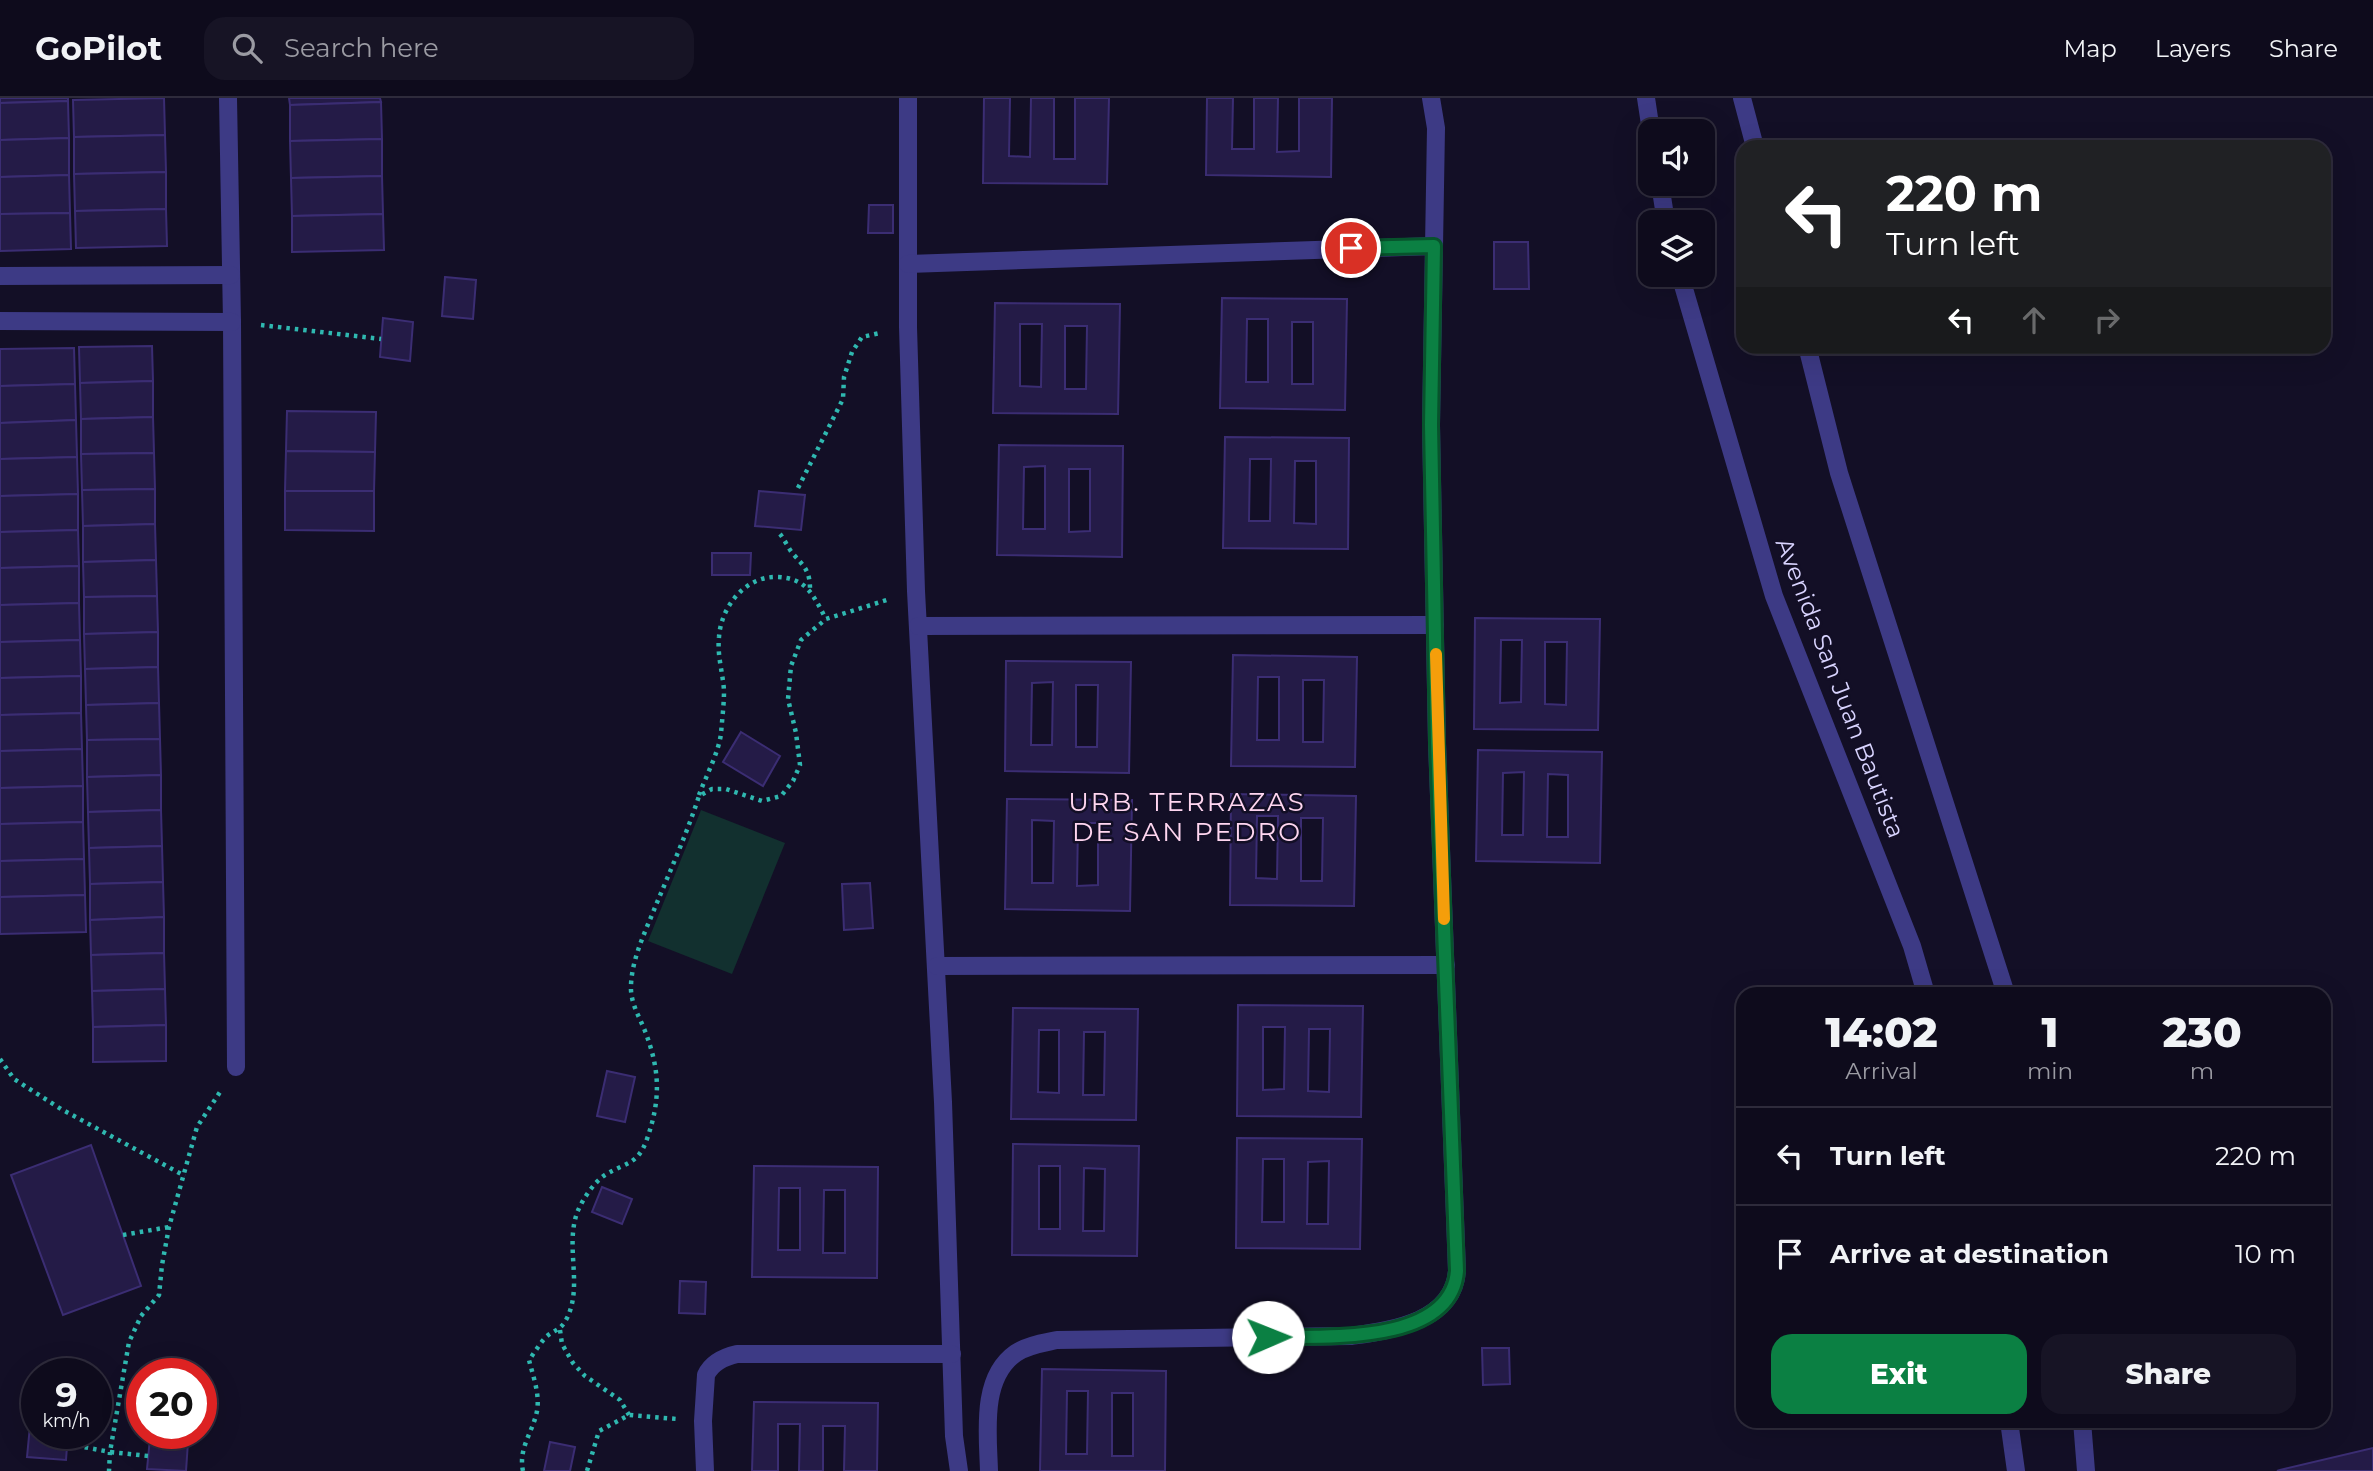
<!DOCTYPE html>
<html lang="en">
<head>
<meta charset="utf-8">
<style>
  body { margin:0; font-family:Montserrat,sans-serif; background:#171425; color:#f1f3f6; height:100vh; display:flex; flex-direction:column; font-size:26px; white-space:nowrap }
  * { box-sizing:border-box; margin:0 }
  p { font-size:23px; color:#9b9ba3 }
  .icon { flex:none; width:38px; height:38px; fill:none; stroke:currentColor; stroke-width:2; stroke-linecap:round; stroke-linejoin:round }
  .map { position:relative; flex:1; overflow:hidden }
  .drawer { position:absolute; left:1736px; top:889px; width:595px; height:441px; display:flex; flex-direction:column; background:#0e0b1c; border-radius:21px; box-shadow:0 7px 28px #0002,0 0 0 2px #2e2b3b }
  .drawer>* { flex:none }
  .banner { position:absolute; left:1736px; top:42px; width:595px; height:214px; border-radius:21px; box-shadow:0 7px 28px #0002,0 0 0 2px #2e2b3b; background:#202124; color:#fff; overflow:hidden }
  .buttons { position:absolute; left:1638px; top:21px; display:grid; gap:14px }
  .buttons a { display:grid; place-items:center; width:77px; height:77px; border-radius:14px; background:#0e0b1c; box-shadow:0 7px 28px #0002,0 0 0 2px #2e2b3b; font-size:35px }
  .speed { position:absolute; left:21px; top:1260px; display:flex; gap:14px; font-size:35px; font-weight:700; text-align:center }
  .speed>* { display:grid; place-content:center; width:91px; height:91px; border-radius:50%; background:#0e0b1c; box-shadow:0 7px 28px #0002,0 0 0 2px #2e2b3b; line-height:1 }
  .speed small { font-size:18px; font-weight:400 }
  .speed .limit { border:10px solid #d22; background:#fff; color:#111 }
  .pin { position:absolute; display:grid; place-items:center; width:60px; height:60px; color:#fff; margin:-30px; border:4px solid #fff; border-radius:50%; box-shadow:0 2px 7px #0007 }
  .me { position:absolute; width:77px; margin:-38px; rotate:89deg; stroke-linejoin:round; filter:drop-shadow(0 0 5px #0008) }
  .turn { display:flex; align-items:center; gap:24px; height:147px; padding:0 35px; font-size:32px }
  .turn .icon { width:91px; height:91px; stroke-width:2.5 }
  .turn b { display:block; font-size:49px; line-height:60px }
  .lanes { display:flex; align-items:center; height:66px; padding:0 35px; background:#0003; justify-content:center; gap:35px; direction:ltr }
  .lanes .off { opacity:.35 }
  .eta { display:flex; justify-content:space-evenly; align-items:center; height:119px; text-align:center }
  .eta b { font-size:42px; font-weight:800; line-height:49px }
  .button { display:flex; gap:14px; margin-top:auto; padding:14px 35px }
  .button a { flex:1; height:80px; border-radius:21px; background:#0b8043; color:#fff; font-size:28px; font-weight:800; line-height:80px; text-align:center }
  .button a+a { background:#171425; color:#f1f3f6 }
  ul { padding:0; list-style:none }
  li { display:flex; align-items:center; gap:21px; height:98px; padding:0 35px; border-top:2px solid #2e2b3b }
  li div { flex:1 }
  li b { display:block; font-size:26px }
  li em { font-style:normal }
  header { display:flex; align-items:center; gap:42px; box-sizing:border-box; height:98px; padding:0 35px; background:#0e0b1c; border-bottom:2px solid #2e2b3b }
  header strong { font-size:33px }
  nav { display:flex; gap:38px; margin-inline-start:auto; font-size:24px }
  .search { width:490px; height:63px; background:#171425; display:flex; align-items:center; gap:18px; box-sizing:border-box; padding:0 24px; border-radius:21px; color:#9b9ba3; font-size:26px }
  .map>svg:first-child { display:block }
  .green { fill:#12302f }
  .building { fill:#241b47; stroke:#3b2d73; stroke-width:2; fill-rule:evenodd }
  .lines { fill:none; stroke-linecap:round; stroke-linejoin:round }
  .path { stroke:#2fb8b0; stroke-width:4.5; stroke-dasharray:3.5 5; stroke-linecap:butt }
  .lane { stroke:#3d3a85; stroke-width:18 }
  .street { stroke:#3d3a85; stroke-width:18 }
  .route-casing { stroke:#07532c; stroke-width:18 }
  .route { stroke:#0b8043; stroke-width:12 }
  .slow { stroke:#f59e0b; stroke-width:12 }
  .labels { text-anchor:middle; stroke-width:5; stroke-linejoin:round; paint-order:stroke }
  .street-label { font-size:24px; fill:#d9d4ff; stroke:#130f26 }
  .neighbourhood-label { font-size:26px; letter-spacing:2px; fill:#ffd6f0; stroke:#130f26 }
</style>
</head>
<body>
<header>
<strong>GoPilot</strong>
<div class="search"><svg class="icon" aria-label="search" viewBox="0 0 24 24"><circle cx="10" cy="10" r="6"/><path d="M15 15l6 6"/></svg>Search here</div>
<nav><a>Map</a><a>Layers</a><a>Share</a></nav>
</header>
<div class="map">
<svg width="2373" height="1373" viewBox="0 0 2373 1373">
  <rect width="100%" height="100%" fill="#130f26"/>
  <!-- green -->
  <polygon class="green" points="701,712 785,745 732,876 648,843"/>
  <!-- building -->
  <g class="building">
    <polygon points="0,0 68,0 68,3 0,5"/>
    <polygon points="164,0 165,37 74,39 73,2"/>
    <polygon points="289,0 380,0 381,4 290,7"/>
    <polygon points="984,0 1010,0 1009,58 1030,59 1031,0 1054,0 1054,61 1075,61 1075,0 1109,0 1107,86 983,85"/>
    <polygon points="1207,0 1233,0 1232,51 1254,51 1254,0 1278,0 1277,54 1299,53 1299,0 1332,0 1331,79 1206,77"/>
    <polygon points="68,3 69,40 0,42 0,5"/>
    <polygon points="381,4 382,41 290,43 290,7"/>
    <polygon points="165,37 166,74 74,76 74,39"/>
    <polygon points="69,40 69,77 0,79 0,42"/>
    <polygon points="382,41 382,78 291,80 290,43"/>
    <polygon points="166,74 166,111 75,113 74,76"/>
    <polygon points="69,77 70,115 0,116 0,79"/>
    <polygon points="382,78 383,116 292,118 291,80"/>
    <polygon points="869,107 893,107 893,135 868,135"/>
    <polygon points="166,111 167,148 76,150 75,113"/>
    <polygon points="70,115 71,151 0,153 0,116"/>
    <polygon points="383,116 384,152 292,154 292,118"/>
    <polygon points="1494,144 1528,144 1529,191 1494,191"/>
    <polygon points="445,179 476,182 473,221 442,218"/>
    <path d="M 1222,200 L 1347,201 L 1345,312 L 1220,310 ZM 1247,221 L 1268,221 L 1268,284 L 1246,284 ZM 1292,224 L 1313,224 L 1313,286 L 1292,286 Z"/>
    <path d="M 995,205 L 1120,206 L 1118,316 L 993,315 ZM 1020,226 L 1042,226 L 1041,289 L 1020,288 ZM 1065,228 L 1087,228 L 1086,291 L 1065,291 Z"/>
    <polygon points="383,220 413,224 410,263 380,259"/>
    <polygon points="152,248 153,283 80,285 79,249"/>
    <polygon points="74,250 75,286 0,288 0,251"/>
    <polygon points="153,283 153,319 81,321 80,285"/>
    <polygon points="75,286 76,322 0,325 0,288"/>
    <polygon points="287,313 376,314 375,354 286,353"/>
    <polygon points="153,319 154,355 81,356 81,321"/>
    <polygon points="76,322 77,359 0,361 0,325"/>
    <path d="M 1225,339 L 1349,340 L 1348,451 L 1223,450 ZM 1250,361 L 1271,361 L 1270,423 L 1249,423 ZM 1295,363 L 1316,363 L 1316,426 L 1294,425 Z"/>
    <path d="M 999,347 L 1123,348 L 1122,459 L 997,457 ZM 1045,368 L 1045,431 L 1023,431 L 1024,369 ZM 1069,371 L 1090,371 L 1090,433 L 1069,434 Z"/>
    <polygon points="286,353 375,354 374,393 285,393"/>
    <polygon points="154,355 155,391 82,392 81,356"/>
    <polygon points="77,359 78,396 0,398 0,361"/>
    <polygon points="155,391 155,426 83,428 82,392"/>
    <polygon points="285,393 374,393 374,433 285,432"/>
    <polygon points="759,393 805,397 801,432 755,428"/>
    <polygon points="78,396 78,432 0,434 0,398"/>
    <polygon points="155,426 156,462 83,464 83,428"/>
    <polygon points="78,432 79,468 0,470 0,434"/>
    <polygon points="712,455 751,455 750,477 712,477"/>
    <polygon points="156,462 157,498 84,499 83,464"/>
    <polygon points="79,468 79,505 0,507 0,470"/>
    <polygon points="157,498 158,534 84,536 84,499"/>
    <polygon points="79,505 80,542 0,544 0,507"/>
    <path d="M 1475,520 L 1600,521 L 1598,632 L 1474,631 ZM 1501,542 L 1522,542 L 1521,604 L 1500,605 ZM 1545,544 L 1567,544 L 1566,607 L 1545,606 Z"/>
    <polygon points="158,534 158,569 85,571 84,536"/>
    <polygon points="80,542 81,578 0,580 0,544"/>
    <path d="M 1233,557 L 1357,559 L 1355,669 L 1231,668 ZM 1258,579 L 1279,579 L 1279,642 L 1257,642 ZM 1303,582 L 1324,582 L 1323,644 L 1303,644 Z"/>
    <path d="M 1006,563 L 1131,564 L 1129,675 L 1005,673 ZM 1053,584 L 1052,647 L 1031,647 L 1032,585 ZM 1076,587 L 1098,587 L 1097,649 L 1076,649 Z"/>
    <polygon points="158,569 159,605 86,607 85,571"/>
    <polygon points="81,578 81,615 0,617 0,580"/>
    <polygon points="159,605 160,641 87,642 86,607"/>
    <polygon points="81,615 82,651 0,653 0,617"/>
    <polygon points="741,634 780,658 763,688 723,664"/>
    <polygon points="160,641 161,677 87,679 87,642"/>
    <polygon points="82,651 83,688 0,690 0,653"/>
    <path d="M 1478,652 L 1602,654 L 1600,765 L 1476,763 ZM 1524,674 L 1523,737 L 1502,737 L 1503,675 ZM 1548,676 L 1568,677 L 1568,739 L 1547,739 Z"/>
    <polygon points="161,677 161,712 88,714 87,679"/>
    <polygon points="83,688 83,724 0,726 0,690"/>
    <path d="M 1231,696 L 1356,698 L 1354,808 L 1230,807 ZM 1257,718 L 1278,718 L 1277,781 L 1256,780 ZM 1301,720 L 1323,720 L 1322,783 L 1301,783 Z"/>
    <path d="M 1007,701 L 1132,702 L 1130,813 L 1005,811 ZM 1032,722 L 1054,723 L 1053,785 L 1032,785 ZM 1078,725 L 1098,725 L 1098,787 L 1077,788 Z"/>
    <polygon points="161,712 162,748 89,750 88,714"/>
    <polygon points="83,724 84,761 0,763 0,726"/>
    <polygon points="162,748 163,784 90,786 89,750"/>
    <polygon points="84,761 85,797 0,799 0,763"/>
    <polygon points="163,784 164,819 90,822 90,786"/>
    <polygon points="870,785 873,830 844,832 842,786"/>
    <polygon points="85,797 86,834 0,836 0,799"/>
    <polygon points="164,819 164,855 91,857 90,822"/>
    <polygon points="164,855 165,891 92,893 91,857"/>
    <polygon points="165,891 166,927 93,929 92,893"/>
    <path d="M 1238,907 L 1363,908 L 1361,1019 L 1237,1018 ZM 1263,929 L 1285,929 L 1284,991 L 1263,992 ZM 1309,931 L 1330,931 L 1329,994 L 1308,993 Z"/>
    <path d="M 1013,910 L 1138,911 L 1136,1022 L 1011,1021 ZM 1039,932 L 1059,932 L 1059,995 L 1038,994 ZM 1084,934 L 1105,934 L 1104,997 L 1083,997 Z"/>
    <polygon points="166,927 166,963 93,964 93,929"/>
    <polygon points="607,973 635,979 625,1024 597,1018"/>
    <path d="M 1237,1040 L 1362,1041 L 1360,1151 L 1236,1150 ZM 1263,1061 L 1284,1061 L 1284,1124 L 1262,1124 ZM 1329,1063 L 1328,1126 L 1307,1126 L 1308,1064 Z"/>
    <path d="M 1013,1046 L 1139,1048 L 1137,1158 L 1012,1157 ZM 1039,1068 L 1060,1068 L 1060,1131 L 1039,1131 ZM 1084,1070 L 1105,1071 L 1104,1133 L 1083,1133 Z"/>
    <polygon points="91,1047 141,1188 63,1217 11,1077"/>
    <path d="M 754,1068 L 878,1069 L 877,1180 L 752,1179 ZM 779,1090 L 800,1090 L 800,1152 L 778,1152 ZM 824,1092 L 845,1092 L 845,1155 L 823,1155 Z"/>
    <polygon points="602,1089 632,1101 622,1126 592,1114"/>
    <polygon points="680,1183 706,1184 705,1216 679,1215"/>
    <polygon points="1482,1250 1509,1250 1510,1286 1483,1287"/>
    <path d="M 1042,1271 L 1166,1273 L 1165,1373 L 1040,1373 ZM 1067,1293 L 1088,1293 L 1087,1356 L 1066,1356 ZM 1112,1295 L 1133,1295 L 1133,1358 L 1112,1358 Z"/>
    <polygon points="754,1304 878,1305 877,1373 844,1373 845,1328 823,1328 823,1373 799,1373 800,1326 778,1326 778,1373 752,1373"/>
    <polygon points="30,1328 37,1329 37,1335 68,1335 66,1362 27,1359"/>
    <polygon points="150,1340 188,1344 186,1373 147,1371"/>
    <polygon points="550,1344 575,1349 570,1373 544,1373"/>
    <polygon points="2373,1350 2373,1373 2277,1373 2280,1372"/>
  </g>
  <g class="lines">
    <!-- path -->
    <g class="path">
      <polyline points="261,227 381,241"/>
      <polyline points="798,390 843,301 844,279 852,254 862,239 880,235"/>
      <path d="M 780,436 C 785,442 788,450 793,456 C 804,468 810,473 810,491"/>
      <path d="M 699,697 C 706,678 718,656 721,636 C 722,622 724,607 724,593 C 723,575 717,558 719,539 C 721,509 745,478 777,479 C 807,480 813,497 826,521"/>
      <polyline points="0,961 14,981 61,1011 185,1078"/>
      <polyline points="123,1137 169,1129"/>
      <polyline points="560,1232 562,1246 573,1265 585,1278 620,1302 629,1317"/>
      <polyline points="68,1346 110,1354 109,1373"/>
      <polyline points="148,1358 110,1354 129,1244 141,1218 159,1197 162,1167 169,1129 197,1029 222,991"/>
      <path d="M 523,1373 C 518,1350 533,1334 537,1313 C 540,1296 533,1278 529,1262 C 534,1255 539,1247 545,1240 C 554,1231 560,1234 567,1220 C 583,1188 565,1149 577,1115 C 582,1102 594,1084 605,1077 C 626,1064 638,1067 647,1041 C 661,1001 660,972 645,933 C 639,918 630,904 631,887 C 632,860 646,832 656,807 C 671,771 687,735 699,698 L 712,691 L 726,691 L 762,703 L 781,698 L 793,683 L 800,667 L 796,635 L 788,601 L 791,568 L 801,542 L 826,521 L 890,501"/>
      <polyline points="587,1373 599,1333 629,1317 677,1321"/>
    </g>
    <!-- lane -->
    <g class="lane">
      <polyline points="908,0 908,229 916,493 943,1004 954,1338 959,1373"/>
      <polyline points="908,166 1434,148"/>
      <polyline points="918,528 1435,527"/>
      <polyline points="937,868 1446,867"/>
      <path d="M 705,1373 L 703,1323 L 706,1277 C 712,1264 724,1259 737,1256 L 952,1256"/>
      <path d="M 989,1373 C 988,1336 980,1280 1016,1255 C 1028,1247 1043,1245 1057,1242 L 1351,1238 C 1392,1232 1453,1224 1457,1173 L 1437,645 L 1431,327 L 1436,30 L 1431,0"/>
    </g>
    <!-- street -->
    <g class="street">
      <polyline points="228,0 232,224 236,969"/>
      <polyline points="1646,0 1651,33"/>
      <polyline points="1742,0 1755,49"/>
      <polyline points="1660,86 1666,124"/>
      <polyline points="1680,177 1774,498 1912,848 1926,896"/>
      <polyline points="0,178 231,177"/>
      <polyline points="0,223 232,224"/>
      <polyline points="1807,248 1839,375 2006,896"/>
      <polyline points="2009,1323 2016,1373"/>
      <polyline points="2082,1323 2086,1373"/>
    </g>
  </g>
  <g class="lines">
    <!-- route casing -->
    <g class="route-casing">
      <path id="route" d="M 1268,1239 C 1321,1238 1451,1248 1457,1173 L 1437,645 L 1431,327 L 1434,148 L 1351,150"/>
    </g>
    <!-- route -->
    <use href="#route" class="route"/>
    <!-- slow -->
    <polyline class="slow" points="1436,556 1444,821"/>
  </g>
  <g class="labels">
    <!-- street labels -->
    <g class="street-label">
      <text transform="translate(1840 590) rotate(69)" y="8">Avenida San Juan Bautista</text>
    </g>
    <!-- neighbourhood labels -->
    <g class="neighbourhood-label">
      <text x="1187" y="713">URB. TERRAZAS<tspan x="1187" dy="30">DE SAN PEDRO</tspan></text>
    </g>
  </g>
</svg>
<div class="buttons">
<a><svg class="icon" aria-label="sound" viewBox="0 0 24 24"><path d="M4 9h4l5-4v14l-5-4H4zM17 9q2 3 0 6"/></svg></a>
<a><svg class="icon" aria-label="layers" viewBox="0 0 24 24"><path d="M12 4l9 5-9 5-9-5zM3 14l9 5 9-5"/></svg></a>
</div>
<div class="speed"><div>9<small>km/h</small></div><div class="limit">20</div></div>
<div class="pin" style="left:1351px;top:150px;background:#d93025"><svg class="icon" aria-label="arrive" viewBox="0 0 24 24"><path d="M6 21V4h12l-3 4 3 4H6"/></svg></div>
<svg class="me" style="left:1268px;top:1239px" viewBox="-20 -20 40 40"><circle r="19" fill="#fff"/><path d="M0-13L10 11 0 6-10 11z" fill="#0b8043"/></svg>
<div class="banner">
<div class="turn"><svg class="icon" aria-label="left" viewBox="0 0 24 24"><path d="M17 20v-9H6M10 6l-5 5 5 5"/></svg><div><b>220 m</b>Turn left</div></div>
<div class="lanes"><svg class="icon" aria-label="left" viewBox="0 0 24 24"><path d="M17 20v-9H6M10 6l-5 5 5 5"/></svg><svg class="icon off" aria-label="ahead" viewBox="0 0 24 24"><path d="M12 20V5M6 11l6-6 6 6"/></svg><svg class="icon off" aria-label="right" viewBox="0 0 24 24"><path d="M7 20v-9h11M14 6l5 5-5 5"/></svg></div>
</div>
<section class="drawer">
<div class="eta">
<div><b>14:02</b><p>Arrival</p></div>
<div><b>1</b><p>min</p></div>
<div><b>230</b><p>m</p></div>
</div>
<ul>
<li><svg class="icon" aria-label="left" viewBox="0 0 24 24"><path d="M17 20v-9H6M10 6l-5 5 5 5"/></svg><div><b>Turn left</b></div><em>220 m</em></li>
<li><svg class="icon" aria-label="arrive" viewBox="0 0 24 24"><path d="M6 21V4h12l-3 4 3 4H6"/></svg><div><b>Arrive at destination</b></div><em>10 m</em></li>
</ul>
<div class="button"><a>Exit</a><a>Share</a></div>
</section>
</div>
</body>
</html>
